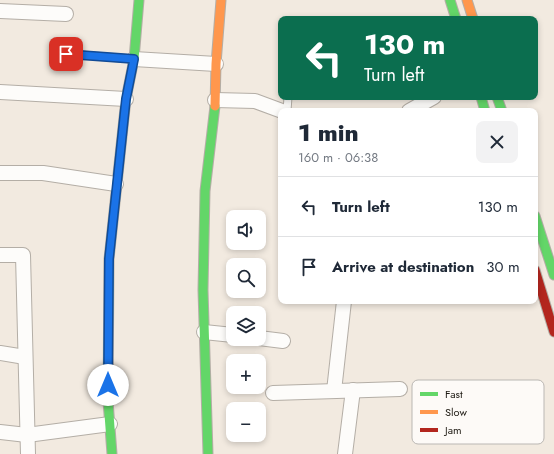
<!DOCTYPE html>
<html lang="en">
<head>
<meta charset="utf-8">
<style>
  body { margin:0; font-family:Jost,sans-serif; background:#f2f2f3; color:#1f2937; height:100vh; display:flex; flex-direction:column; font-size:15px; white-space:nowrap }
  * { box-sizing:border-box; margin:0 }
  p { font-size:13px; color:#747a83 }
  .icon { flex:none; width:22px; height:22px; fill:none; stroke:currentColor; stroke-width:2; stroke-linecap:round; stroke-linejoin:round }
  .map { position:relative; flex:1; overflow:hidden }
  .panel { position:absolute; left:278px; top:108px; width:260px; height:196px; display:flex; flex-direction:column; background:#fff; border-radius:8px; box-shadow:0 2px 6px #0003 }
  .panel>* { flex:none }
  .hud { position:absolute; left:278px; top:16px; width:260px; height:84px; border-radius:8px; box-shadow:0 2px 6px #0003; background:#0b6e4f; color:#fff; overflow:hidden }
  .fabs { position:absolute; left:226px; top:210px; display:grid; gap:8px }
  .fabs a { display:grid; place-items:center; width:40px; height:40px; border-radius:8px; background:#fff; box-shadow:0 2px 6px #0003; font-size:20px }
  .pin { position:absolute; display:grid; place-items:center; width:34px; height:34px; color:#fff; margin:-17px; border-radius:8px; box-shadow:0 2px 6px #0006 }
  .me { position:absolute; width:44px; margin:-22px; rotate:0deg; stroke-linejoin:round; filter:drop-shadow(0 0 3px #0008) }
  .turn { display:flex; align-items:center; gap:14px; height:84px; padding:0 20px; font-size:18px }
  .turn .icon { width:52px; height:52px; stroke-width:2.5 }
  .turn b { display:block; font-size:28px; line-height:34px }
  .round { display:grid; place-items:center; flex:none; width:42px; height:42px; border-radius:8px; background:#f2f2f3 }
  .overview { display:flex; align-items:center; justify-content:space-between; height:68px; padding:0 20px }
  h1 { font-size:24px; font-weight:800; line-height:30px }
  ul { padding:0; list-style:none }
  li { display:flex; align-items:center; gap:12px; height:60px; padding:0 20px; border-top:1px solid #e0e1e3 }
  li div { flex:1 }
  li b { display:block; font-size:15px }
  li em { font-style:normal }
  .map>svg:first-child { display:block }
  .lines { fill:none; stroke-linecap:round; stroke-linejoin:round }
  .lane-casing { stroke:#b4aea6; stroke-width:9 }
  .street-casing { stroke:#b4aea6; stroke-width:16 }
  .fast-casing { stroke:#b4aea6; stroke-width:11 }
  .slow-casing { stroke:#b4aea6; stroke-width:11 }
  .jam-casing { stroke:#b4aea6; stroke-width:11 }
  .lane { stroke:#fdfcfa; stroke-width:7 }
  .street { stroke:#fdfcfa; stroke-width:14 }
  .fast { stroke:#63d668; stroke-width:9 }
  .slow { stroke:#ff974d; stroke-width:9 }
  .jam { stroke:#b3261e; stroke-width:9 }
  .route-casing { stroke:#114b97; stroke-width:10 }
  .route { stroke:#1a73e8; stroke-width:7 }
  .key { fill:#fdfaf7; stroke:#bab7b3; stroke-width:1 }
  .key-label { font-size:11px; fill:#1e1a13 }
</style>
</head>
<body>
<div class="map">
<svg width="554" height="454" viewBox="0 0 554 454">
  <rect width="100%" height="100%" fill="#f2eae0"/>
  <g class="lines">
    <!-- lane casing -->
    <g class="lane-casing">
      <g id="lane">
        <polyline points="66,54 134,59"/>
        <polyline points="287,111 288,97"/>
      </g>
    </g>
    <!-- street casing -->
    <g class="street-casing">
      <g id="street">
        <polyline points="0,11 66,14"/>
        <polyline points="134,59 216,64"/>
        <polyline points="0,92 126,99"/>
        <polyline points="215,100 255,101 282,111"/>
        <polyline points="409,111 434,97"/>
        <polyline points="0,173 43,173 116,184"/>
        <polyline points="0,255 23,255 28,454"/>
        <polyline points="204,332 233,335"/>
        <polyline points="259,338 283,341"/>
        <polyline points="0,353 25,357"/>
        <polyline points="334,391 344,301"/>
        <polyline points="273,393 400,389"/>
        <polyline points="0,432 27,435 110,424"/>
        <polyline points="345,454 353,390"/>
      </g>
    </g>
    <!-- fast casing -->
    <g class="fast-casing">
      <g id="fast">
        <polyline points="450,0 456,19"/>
        <polyline points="481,97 485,111"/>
        <polyline points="497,97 502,111"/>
        <polyline points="535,216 554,275"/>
        <polyline points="112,454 108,401 109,259 126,99 134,59 139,0"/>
        <polyline points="208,454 203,290 205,191 215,106"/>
      </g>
    </g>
    <!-- slow casing -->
    <g class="slow-casing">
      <g id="slow">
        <polyline points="467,0 473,19"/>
        <polyline points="215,106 216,64 221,0"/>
      </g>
    </g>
    <!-- jam casing -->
    <g class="jam-casing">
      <polyline id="jam" points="535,270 554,332"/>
    </g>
    <!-- lane -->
    <use href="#lane" class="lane"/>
    <!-- street -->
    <use href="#street" class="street"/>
    <!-- fast -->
    <use href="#fast" class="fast"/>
    <!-- slow -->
    <use href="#slow" class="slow"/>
    <!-- jam -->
    <use href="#jam" class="jam"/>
  </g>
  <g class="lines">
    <!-- route casing -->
    <g class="route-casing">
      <polyline id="route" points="66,54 134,59 126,99 109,259 108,385"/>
    </g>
    <!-- route -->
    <use href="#route" class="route"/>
  </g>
  <!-- legend -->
  <rect x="412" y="380" width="132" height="64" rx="6" class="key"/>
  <rect x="420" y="392" width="18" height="4" fill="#63d668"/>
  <rect x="420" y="410" width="18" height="4" fill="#ff974d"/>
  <rect x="420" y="428" width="18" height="4" fill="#b3261e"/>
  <g class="key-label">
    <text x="445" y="398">Fast</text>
    <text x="445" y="416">Slow</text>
    <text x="445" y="434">Jam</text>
  </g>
</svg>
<div class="fabs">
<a><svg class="icon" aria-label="sound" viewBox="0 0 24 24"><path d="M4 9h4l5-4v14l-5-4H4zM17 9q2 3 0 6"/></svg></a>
<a><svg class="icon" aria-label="search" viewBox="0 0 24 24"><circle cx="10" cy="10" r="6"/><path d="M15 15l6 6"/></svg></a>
<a><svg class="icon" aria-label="layers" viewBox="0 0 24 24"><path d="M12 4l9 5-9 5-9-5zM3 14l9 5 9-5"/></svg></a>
<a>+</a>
<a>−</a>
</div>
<div class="pin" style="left:66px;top:54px;background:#d93025"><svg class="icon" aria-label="arrive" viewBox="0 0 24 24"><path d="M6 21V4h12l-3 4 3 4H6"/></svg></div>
<svg class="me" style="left:108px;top:385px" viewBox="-20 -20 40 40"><circle r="19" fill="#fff"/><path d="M0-13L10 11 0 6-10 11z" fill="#1a73e8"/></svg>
<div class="hud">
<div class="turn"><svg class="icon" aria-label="left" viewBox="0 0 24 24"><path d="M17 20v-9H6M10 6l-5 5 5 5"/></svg><div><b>130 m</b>Turn left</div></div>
</div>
<section class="panel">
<div class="overview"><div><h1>1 min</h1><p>160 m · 06:38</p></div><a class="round"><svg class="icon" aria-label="close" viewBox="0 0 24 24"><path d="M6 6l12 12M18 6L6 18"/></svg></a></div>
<ul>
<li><svg class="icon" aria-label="left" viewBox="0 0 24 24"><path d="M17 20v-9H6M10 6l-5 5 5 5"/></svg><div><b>Turn left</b></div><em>130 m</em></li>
<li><svg class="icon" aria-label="arrive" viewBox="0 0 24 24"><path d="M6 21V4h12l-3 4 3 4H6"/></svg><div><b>Arrive at destination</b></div><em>30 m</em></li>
</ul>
</section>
</div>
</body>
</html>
